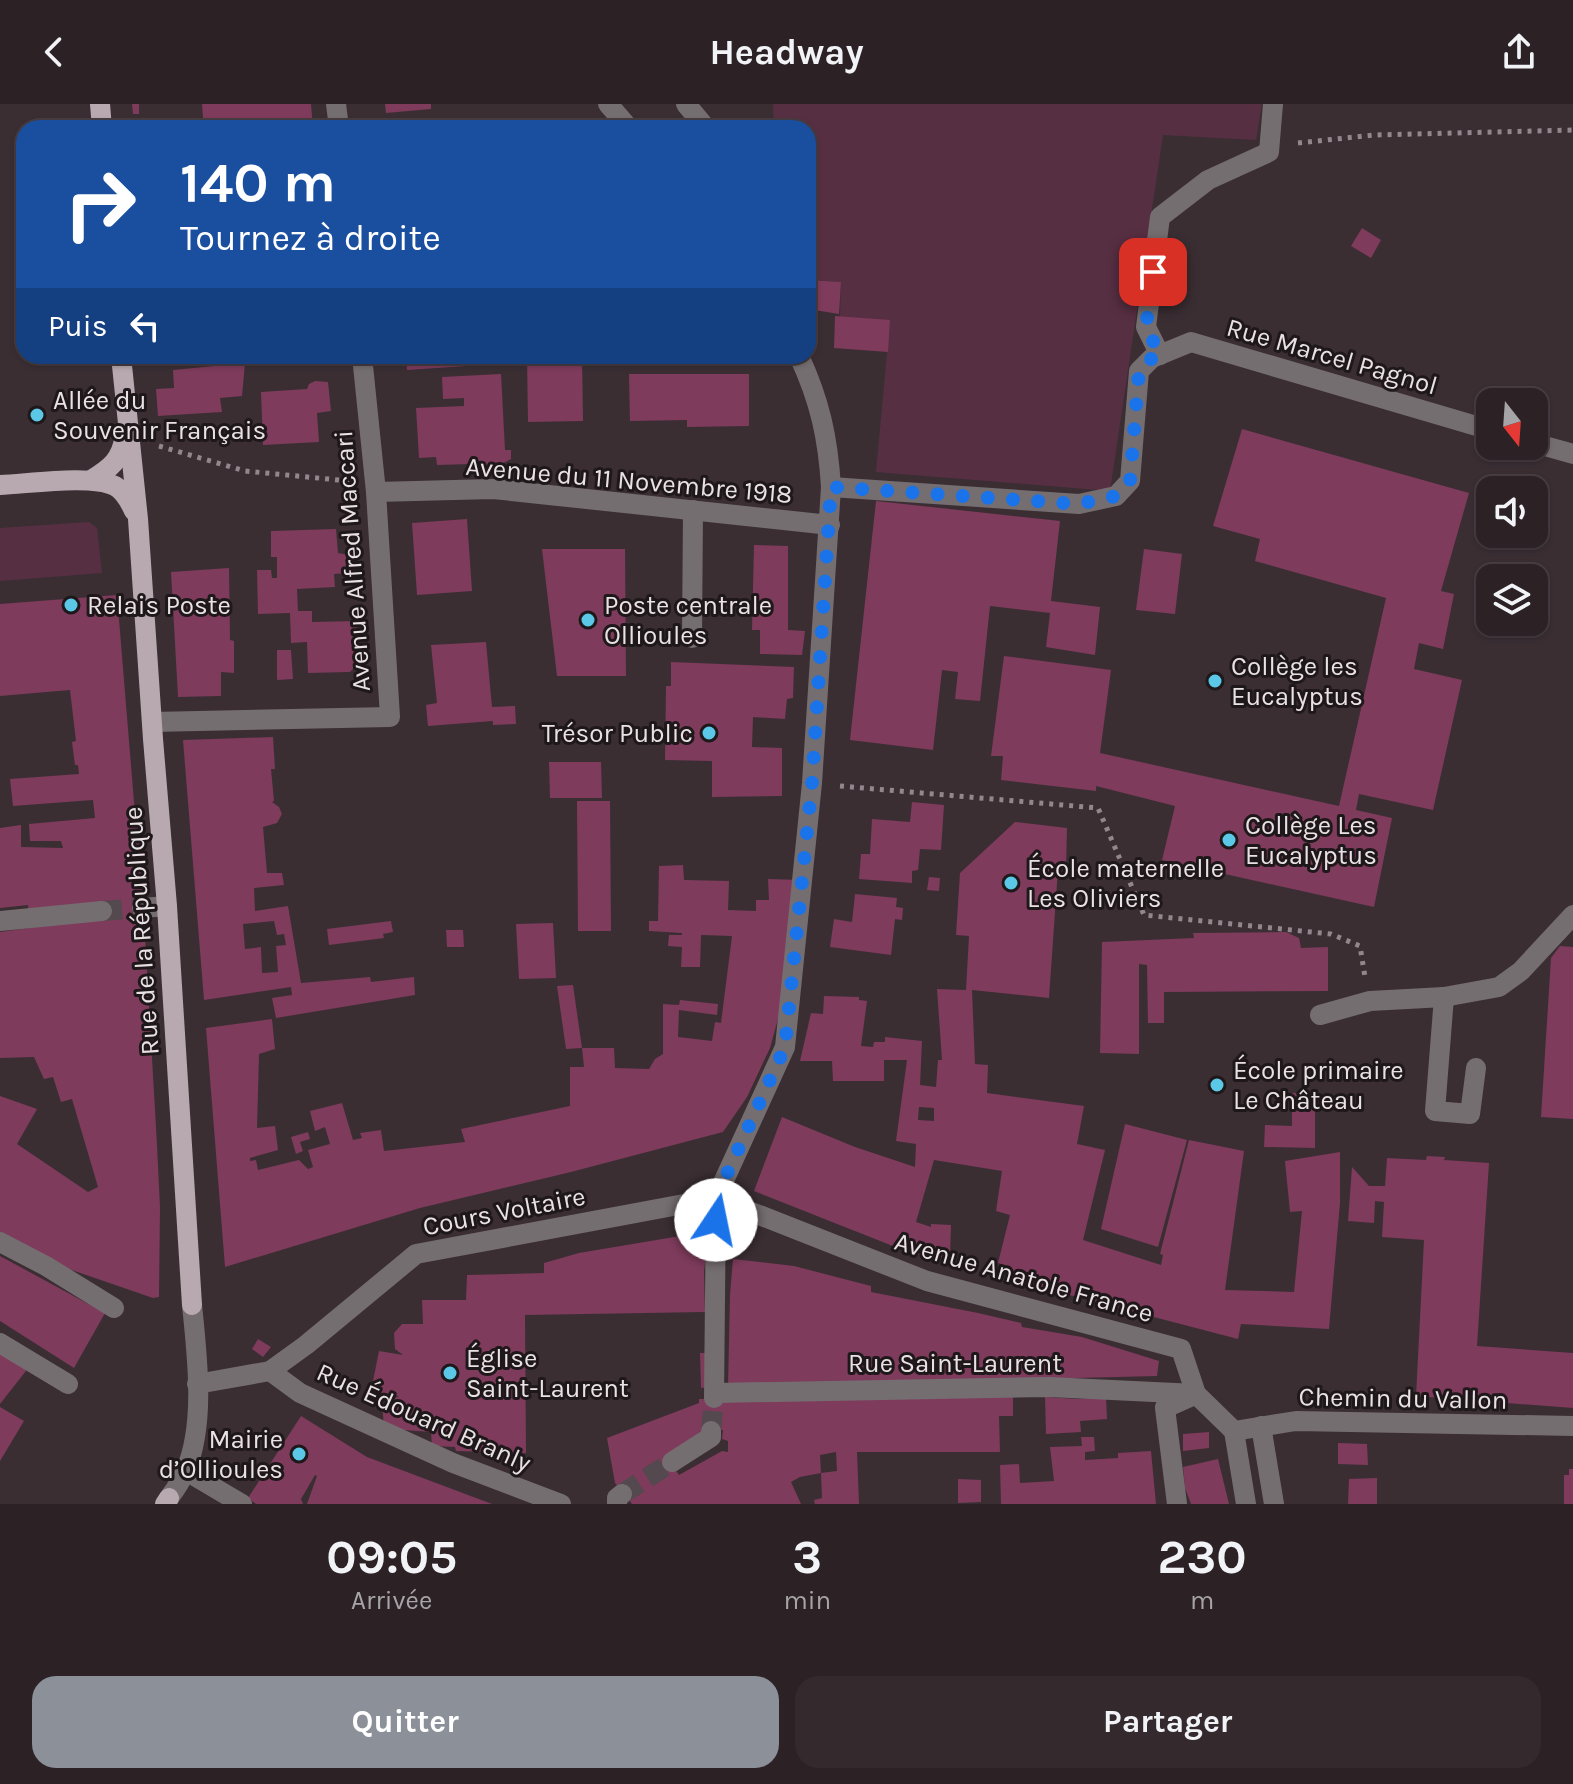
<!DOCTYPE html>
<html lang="fr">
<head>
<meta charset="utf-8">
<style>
  body { margin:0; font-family:Karla,sans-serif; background:#342a2e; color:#f1f3f6; height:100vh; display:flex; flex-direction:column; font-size:30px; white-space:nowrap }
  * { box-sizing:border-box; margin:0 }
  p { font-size:26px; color:#a6a4a7 }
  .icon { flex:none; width:44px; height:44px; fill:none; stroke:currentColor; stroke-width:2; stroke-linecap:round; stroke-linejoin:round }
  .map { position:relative; height:1400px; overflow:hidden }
  .side { display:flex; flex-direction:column; background:#2c2226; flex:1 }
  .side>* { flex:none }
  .banner { position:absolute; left:16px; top:16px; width:800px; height:244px; border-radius:24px; box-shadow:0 2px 6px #0004,0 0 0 2px #483f43; background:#1a4fa0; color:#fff; overflow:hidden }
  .needle { width:52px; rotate:163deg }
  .tools { position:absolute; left:1476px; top:284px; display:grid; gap:16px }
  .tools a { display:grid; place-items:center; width:72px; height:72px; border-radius:16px; background:#2c2226; box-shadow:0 2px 6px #0004,0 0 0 2px #483f43; font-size:40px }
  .pin { position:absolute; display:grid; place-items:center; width:68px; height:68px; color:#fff; margin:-34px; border-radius:16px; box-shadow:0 4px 12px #0006 }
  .me { position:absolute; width:88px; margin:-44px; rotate:11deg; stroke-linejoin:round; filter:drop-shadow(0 0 6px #0008) }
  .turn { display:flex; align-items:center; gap:28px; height:168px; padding:0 32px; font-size:36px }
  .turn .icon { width:104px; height:104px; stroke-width:2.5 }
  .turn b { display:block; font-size:56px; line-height:68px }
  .then { display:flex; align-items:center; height:76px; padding:0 32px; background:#0003; gap:16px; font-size:30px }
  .eta { display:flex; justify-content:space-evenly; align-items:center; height:136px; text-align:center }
  .eta b { font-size:48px; font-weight:700; line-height:56px }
  .action { display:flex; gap:16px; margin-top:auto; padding:16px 32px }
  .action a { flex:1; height:92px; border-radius:24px; background:#8c9099; color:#fff; font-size:32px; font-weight:700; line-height:92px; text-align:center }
  .action a+a { background:#342a2e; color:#f1f3f6 }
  header { display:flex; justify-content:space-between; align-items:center; height:104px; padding:0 32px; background:#2c2226; font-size:36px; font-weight:700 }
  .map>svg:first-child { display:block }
  .green { fill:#572f42 }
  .building { fill:#7e3b5c; fill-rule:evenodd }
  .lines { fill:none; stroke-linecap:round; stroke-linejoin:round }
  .minor-tunnel { stroke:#54494e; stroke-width:20; stroke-dasharray:20 10; stroke-linecap:butt }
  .path { stroke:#92878c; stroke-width:5; stroke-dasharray:4 6; stroke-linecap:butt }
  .minor { stroke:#756e71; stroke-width:20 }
  .major { stroke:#b7a9af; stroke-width:20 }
  .route { stroke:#1a73e8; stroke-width:14; stroke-dasharray:0 25.2 }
  .poi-dot { fill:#5ac8e6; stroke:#1e181a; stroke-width:3 }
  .labels { text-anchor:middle; stroke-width:6; stroke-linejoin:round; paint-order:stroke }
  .street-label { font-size:26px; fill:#eae1e5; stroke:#1e181a }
  .poi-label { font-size:26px; fill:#eae1e5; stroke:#1e181a; text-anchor:start }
</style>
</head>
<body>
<header><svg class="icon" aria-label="back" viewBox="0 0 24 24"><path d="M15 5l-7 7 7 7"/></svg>Headway<svg class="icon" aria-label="share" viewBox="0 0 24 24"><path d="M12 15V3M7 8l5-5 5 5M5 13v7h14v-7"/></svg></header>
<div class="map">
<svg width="1573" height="1400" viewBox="0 0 1573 1400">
  <rect width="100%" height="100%" fill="#3a2e33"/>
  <!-- green -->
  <g class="green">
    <polygon points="773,0 1262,0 1256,36 1163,31 1110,387 876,368 890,217 840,213 841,178 808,176 808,24 774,24"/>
    <polygon points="89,418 97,424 102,469 0,477 0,424"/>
  </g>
  <!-- building -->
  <g class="building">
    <polygon points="132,0 139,0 139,10 133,10"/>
    <polygon points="202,0 311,0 313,24 198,24 198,14 203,14"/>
    <polygon points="385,0 431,0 431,5 386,9"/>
    <polygon points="1362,124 1381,136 1371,154 1351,142"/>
    <polygon points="808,176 841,178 839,210 808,205"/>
    <polygon points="835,212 890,216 888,248 834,244"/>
    <polygon points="406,252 467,252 467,262 407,266"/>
    <polygon points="527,252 582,252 583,317 528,318"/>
    <polygon points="245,259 242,292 220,294 222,308 158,312 156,285 174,284 173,266"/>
    <polygon points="501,270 505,346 511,346 511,355 490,366 472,367 472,360 437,361 436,353 419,354 416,304 464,302 464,294 443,295 442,273"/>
    <polygon points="629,270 749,270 749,322 687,323 687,316 630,317"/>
    <polygon points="315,277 328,278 331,307 317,309 319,338 263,341 261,288 307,285 309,280"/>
    <polygon points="1242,325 1469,389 1441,487 1454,490 1443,545 1419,539 1414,565 1462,576 1433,706 1359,690 1356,706 1392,714 1374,803 1162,756 1175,702 1096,682 1096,687 1001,676 1003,652 991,652 1004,552 1111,566 1100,649 1339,702 1386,494 1255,457 1260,435 1213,422"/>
    <polygon points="876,397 1060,417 1051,497 1100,503 1095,551 1046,543 1050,509 990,502 980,597 955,595 958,568 942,566 933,646 850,636"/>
    <polygon points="467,415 472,487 417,491 412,419"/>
    <polygon points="336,425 338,449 350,451 353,463 348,469 334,470 335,483 297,485 298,507 312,507 312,518 357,517 358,560 350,568 308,569 307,538 291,539 290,509 258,510 257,466 271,466 272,474 277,474 277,453 271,453 271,427"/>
    <polygon points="754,441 788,442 788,526 805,527 802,551 760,550 760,526 752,526"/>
    <polygon points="542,445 625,445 626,572 557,572"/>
    <polygon points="1144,445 1182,450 1175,510 1136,506"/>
    <polygon points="229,464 230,536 234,537 234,569 221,568 221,592 178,593 171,468"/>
    <polygon points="117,491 135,710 138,710 157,1041 160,1103 159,1193 153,1194 63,1163 0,1129 0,992 37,1005 17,1040 88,1088 98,1083 72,995 61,998 53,973 44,975 34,953 0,954 0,828 29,824 28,801 0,804 0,724 21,721 21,743 63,744 61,737 30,737 29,720 95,714 93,696 13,702 10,675 79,670 78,661 75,661 72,638 76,637 70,586 0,592 0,500"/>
    <polygon points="486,538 492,603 515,602 516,620 493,621 493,617 428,622 426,601 437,599 431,541"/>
    <polygon points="277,546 291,546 293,575 277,576"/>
    <polygon points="671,558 794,563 793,594 787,595 785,615 753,613 752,643 782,644 782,692 712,693 712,657 665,656 666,582 671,582"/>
    <path d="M 273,633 L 275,665 L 271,665 L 274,697 L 272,698 L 279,703 L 282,710 L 277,719 L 263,723 L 267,769 L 282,769 L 284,781 L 254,784 L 255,807 L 288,802 L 301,879 L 370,873 L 371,878 L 414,873 L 415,891 L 276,914 L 272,894 L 292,891 L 291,883 L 204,896 L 183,636 ZM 274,817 L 277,831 L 284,830 L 286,841 L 276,842 L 278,868 L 262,869 L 261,843 L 245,845 L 243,820 Z"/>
    <polygon points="549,658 601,658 602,694 550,694"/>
    <polygon points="577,697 610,697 611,827 578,827"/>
    <polygon points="912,698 944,701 941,746 920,745 918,766 912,767 912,779 859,775 861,750 870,750 872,715 910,718"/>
    <path d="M 1015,718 L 1067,724 L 1066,765 L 1058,765 L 1049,894 L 972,886 L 975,960 L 988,961 L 987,989 L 1084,1002 L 1077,1040 L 1105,1046 L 1083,1136 L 1161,1161 L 1163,1151 L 1160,1150 L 1189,1036 L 1244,1047 L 1225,1186 L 1294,1188 L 1302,1107 L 1290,1108 L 1285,1057 L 1340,1048 L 1340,1099 L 1329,1225 L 1241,1220 L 1238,1235 L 1005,1174 L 1008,1162 L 998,1159 L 1010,1111 L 996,1107 L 1002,1067 L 934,1056 L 916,1118 L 931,1123 L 931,1120 L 951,1121 L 950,1153 L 930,1154 L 908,1148 L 754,1087 L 782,1013 L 855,1043 L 915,1063 L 916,1040 L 896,1037 L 907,956 L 884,956 L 884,977 L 833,977 L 832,957 L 800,957 L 811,909 L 823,910 L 824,892 L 859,893 L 859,896 L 867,897 L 861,942 L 873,943 L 874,938 L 885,938 L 885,933 L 922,937 L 920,981 L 936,983 L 938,956 L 942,956 L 937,885 L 966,886 L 969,832 L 956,831 L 960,769 ZM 919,1003 L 934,1004 L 934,1017 L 918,1016 Z"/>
    <polygon points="683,761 684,776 729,777 728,806 756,807 756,796 769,796 768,775 801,776 784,893 770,944 747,993 723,1028 571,1068 420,1104 225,1163 206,924 272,915 275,945 259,950 257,1024 275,1022 278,1046 250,1054 250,1057 256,1056 258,1066 299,1056 308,1065 313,1063 308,1046 330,1040 325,1023 315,1027 310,1007 342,999 353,1036 362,1034 360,1029 381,1026 384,1047 465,1038 461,1025 570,1002 570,963 584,963 582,944 614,944 615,964 649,965 655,955 663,950 663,900 679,901 680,896 718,900 717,911 679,906 678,933 712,937 715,918 721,919 732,832 701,831 700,863 681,863 682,843 668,842 669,831 682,831 682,829 649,827 649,817 658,817 659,762"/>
    <polygon points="929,773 940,774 939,787 927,786"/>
    <polygon points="855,790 897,794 896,803 903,804 902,816 895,815 891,851 830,843 834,815 852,818"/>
    <polygon points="391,817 393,828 383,830 384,834 329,841 327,825"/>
    <polygon points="553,819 556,874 519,875 516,820"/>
    <polygon points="446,826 463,826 464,843 447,843"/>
    <polygon points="1193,829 1286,828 1299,834 1301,844 1328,843 1328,887 1164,888 1164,919 1148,919 1147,861 1139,860 1139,950 1100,949 1102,838 1194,834"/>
    <polygon points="1560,842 1573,843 1573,1015 1541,1013 1551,854"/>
    <polygon points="573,881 582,944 566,945 557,882"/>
    <polygon points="1292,989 1315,990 1315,1044 1264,1043 1265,1021 1292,1022"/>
    <polygon points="1125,1020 1187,1036 1158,1143 1101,1125"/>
    <polygon points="308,1028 310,1035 300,1038 303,1047 296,1050 291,1033"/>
    <polygon points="1427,1052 1445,1053 1444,1056 1489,1059 1477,1242 1573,1249 1573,1304 1416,1292 1424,1136 1382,1133 1384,1098 1375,1097 1374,1119 1348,1117 1352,1063 1369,1082 1385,1082 1387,1054 1426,1056"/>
    <polygon points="698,1129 708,1131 704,1168 705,1208 525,1211 526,1349 456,1347 455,1343 432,1342 431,1328 390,1325 384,1321 382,1301 399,1292 371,1287 379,1247 403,1251 395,1245 394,1229 402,1220 423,1220 422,1196 466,1196 467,1171 544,1169 544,1159 579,1149"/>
    <polygon points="0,1152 105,1209 74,1264 0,1217"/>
    <polygon points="733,1155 794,1162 871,1182 871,1188 978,1209 1021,1219 1022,1223 1082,1233 1159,1257 1157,1272 728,1283 730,1191"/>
    <polygon points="258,1235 271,1243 263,1253 252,1245"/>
    <polygon points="0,1246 29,1263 0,1300"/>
    <polygon points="700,1249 709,1249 709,1283 701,1284"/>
    <path d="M 1013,1291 L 1013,1312 L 999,1312 L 1000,1348 L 857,1348 L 859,1400 L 815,1400 L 814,1396 L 822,1394 L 821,1369 L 837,1367 L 836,1348 L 820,1351 L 821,1369 L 800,1373 L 791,1378 L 801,1400 L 632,1400 L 615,1379 L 607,1334 L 699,1299 L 699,1295 ZM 704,1326 L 723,1326 L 722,1335 L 728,1337 L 728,1348 L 722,1347 L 679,1371 L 668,1354 Z"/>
    <polygon points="1045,1293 1078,1295 1106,1293 1107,1315 1080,1317 1081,1328 1046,1330"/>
    <polygon points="0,1303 24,1317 0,1357"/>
    <polygon points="301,1312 367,1353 492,1400 307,1400 317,1372 315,1371 301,1395 303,1400 256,1400 248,1394"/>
    <polygon points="1209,1328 1209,1344 1183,1347 1183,1330"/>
    <polygon points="1081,1333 1094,1333 1095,1347 1085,1348 1085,1356 1118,1354 1118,1349 1151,1347 1156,1400 1001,1400 1000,1361 1019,1360 1020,1379 1054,1377 1050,1343 1082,1342"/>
    <polygon points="1338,1339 1367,1340 1368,1361 1338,1360"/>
    <polygon points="1218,1355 1229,1400 1191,1400 1185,1384 1183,1363"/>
    <polygon points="1569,1365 1573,1365 1573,1400 1564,1400 1564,1371 1569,1371"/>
    <polygon points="1377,1374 1377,1400 1348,1400 1349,1375"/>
    <polygon points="958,1375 981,1376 981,1398 958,1399"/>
  </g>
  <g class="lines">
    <!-- minor-tunnel -->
    <g class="minor-tunnel">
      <polyline points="102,807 142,804"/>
      <polyline points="711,1327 714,1294"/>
      <polyline points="622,1390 672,1358"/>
    </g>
    <!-- path -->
    <g class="path">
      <polyline points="1298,39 1374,31 1573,26"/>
      <polyline points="159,342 245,367 349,377"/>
      <polyline points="840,682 1098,704 1144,811 1331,830 1360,842 1365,873"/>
    </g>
    <!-- minor -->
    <g class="minor">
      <polyline points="336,0 339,24"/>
      <polyline points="608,0 629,24"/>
      <polyline points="686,0 706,24"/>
      <polyline points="1160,251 1146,223 1160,113 1208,76 1269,48 1273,0"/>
      <polyline points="1534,339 1573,350"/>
      <polyline points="831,383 1079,400 1116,392 1130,377 1139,267 1152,254 1191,238 1490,326"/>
      <polyline points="376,388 493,385 830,421"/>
      <polyline points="692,534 693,406"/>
      <polyline points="152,618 390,613 376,388 362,252"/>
      <polyline points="142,804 167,802"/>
      <polyline points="0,817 102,807"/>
      <polyline points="1444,893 1435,1007 1470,1010 1476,964"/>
      <polyline points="1320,911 1370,897 1444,893 1499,883 1521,867 1573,811"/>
      <polyline points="716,1094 927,1177 1181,1245 1196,1290 1234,1327"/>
      <polyline points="0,1138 46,1162 114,1204"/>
      <polyline points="0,1239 68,1280"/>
      <polyline points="270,1267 300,1289 453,1359 561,1400"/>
      <polyline points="197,1280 270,1267 306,1241 416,1150 716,1094"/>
      <polyline points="715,1289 1049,1283 1196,1290"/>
      <path d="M 714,1294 L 716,1094 L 785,943 L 812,679 L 831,383 C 828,334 820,297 799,252"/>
      <polyline points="1261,1322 1274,1400"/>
      <polyline points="1234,1327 1296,1317 1573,1322"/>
      <polyline points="1234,1327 1246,1400"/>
      <polyline points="672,1358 711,1333 711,1327"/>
      <polyline points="186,1367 242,1400"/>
      <path d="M 169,1394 C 175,1386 181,1377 185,1368 C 206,1321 197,1251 192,1201"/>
      <polyline points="617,1400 617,1394 622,1390"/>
      <polyline points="1177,1400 1165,1304 1192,1292"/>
    </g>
    <!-- major -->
    <g class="major">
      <polyline points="100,0 102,24"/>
      <polyline points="121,252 138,415 153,635 167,802 192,1201"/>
      <path d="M 91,376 C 111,364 121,356 125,332"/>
      <path d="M 0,381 C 28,380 91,370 115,382 C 124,387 130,398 134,407"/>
      <polyline points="165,1400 169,1394"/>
    </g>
  </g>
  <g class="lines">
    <!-- route -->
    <polyline class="route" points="716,1116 716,1094 785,943 812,679 831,383 1079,400 1116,392 1130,377 1139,267 1152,254 1160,251 1146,223 1153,168"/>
  </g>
  <!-- markers -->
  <g class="poi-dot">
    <circle cx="37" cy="311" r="8"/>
    <circle cx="71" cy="501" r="8"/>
    <circle cx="588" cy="516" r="8"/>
    <circle cx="1215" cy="577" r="8"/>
    <circle cx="709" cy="629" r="8"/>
    <circle cx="1229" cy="736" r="8"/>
    <circle cx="1011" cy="779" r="8"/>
    <circle cx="1217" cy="981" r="8"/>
    <circle cx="450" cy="1269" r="8"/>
    <circle cx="299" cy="1350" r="8"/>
  </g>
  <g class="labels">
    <!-- street labels -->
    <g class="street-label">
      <text transform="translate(1332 252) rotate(16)" y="9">Rue Marcel Pagnol</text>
      <text transform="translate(629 376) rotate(5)" y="9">Avenue du 11 Novembre 1918</text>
      <text transform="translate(352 457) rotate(-94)" y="9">Avenue Alfred Maccari</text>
      <text transform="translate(141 827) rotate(-94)" y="9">Rue de la République</text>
      <text transform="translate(504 1107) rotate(-11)" y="9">Cours Voltaire</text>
      <text transform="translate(1024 1173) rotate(16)" y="9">Avenue Anatole France</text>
      <text x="955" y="1268">Rue Saint-Laurent</text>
      <text transform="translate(1403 1294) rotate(1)" y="9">Chemin du Vallon</text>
      <text transform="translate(424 1313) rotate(24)" y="9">Rue Édouard Branly</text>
    </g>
    <!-- poi labels -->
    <g class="poi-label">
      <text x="53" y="305">Allée du<tspan x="53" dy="30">Souvenir Français</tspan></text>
      <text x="87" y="510">Relais Poste</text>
      <text x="604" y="510">Poste centrale<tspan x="604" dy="30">Ollioules</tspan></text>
      <text x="1231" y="571">Collège les<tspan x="1231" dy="30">Eucalyptus</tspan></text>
      <text x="693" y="638" text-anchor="end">Trésor Public</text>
      <text x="1245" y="730">Collège Les<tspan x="1245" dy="30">Eucalyptus</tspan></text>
      <text x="1027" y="773">École maternelle<tspan x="1027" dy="30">Les Oliviers</tspan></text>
      <text x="1233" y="975">École primaire<tspan x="1233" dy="30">Le Château</tspan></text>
      <text x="466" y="1263">Église<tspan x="466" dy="30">Saint-Laurent</tspan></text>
      <text x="283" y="1344" text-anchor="end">Mairie<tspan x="283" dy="30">d’Ollioules</tspan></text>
    </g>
  </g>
</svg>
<div class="tools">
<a><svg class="needle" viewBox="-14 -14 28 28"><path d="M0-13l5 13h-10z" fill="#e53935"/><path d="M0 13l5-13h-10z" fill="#a6a4a7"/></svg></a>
<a><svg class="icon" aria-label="sound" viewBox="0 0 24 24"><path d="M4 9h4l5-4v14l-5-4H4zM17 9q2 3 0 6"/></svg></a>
<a><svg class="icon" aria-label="layers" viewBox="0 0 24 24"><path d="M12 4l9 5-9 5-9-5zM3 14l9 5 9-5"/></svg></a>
</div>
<div class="pin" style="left:1153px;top:168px;background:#d93025"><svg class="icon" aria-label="arrive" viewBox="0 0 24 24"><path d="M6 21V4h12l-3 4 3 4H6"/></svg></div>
<svg class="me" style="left:716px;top:1116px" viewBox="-20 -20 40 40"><circle r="19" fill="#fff"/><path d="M0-13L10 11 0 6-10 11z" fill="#1a73e8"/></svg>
<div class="banner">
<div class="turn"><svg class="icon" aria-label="right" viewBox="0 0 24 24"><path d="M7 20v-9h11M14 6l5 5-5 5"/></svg><div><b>140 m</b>Tournez à droite</div></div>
<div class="then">Puis<svg class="icon" aria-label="left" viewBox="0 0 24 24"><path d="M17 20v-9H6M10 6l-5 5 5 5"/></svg></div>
</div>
</div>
<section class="side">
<div class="eta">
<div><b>09:05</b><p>Arrivée</p></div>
<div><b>3</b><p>min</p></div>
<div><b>230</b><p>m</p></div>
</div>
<div class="action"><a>Quitter</a><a>Partager</a></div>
</section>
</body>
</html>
